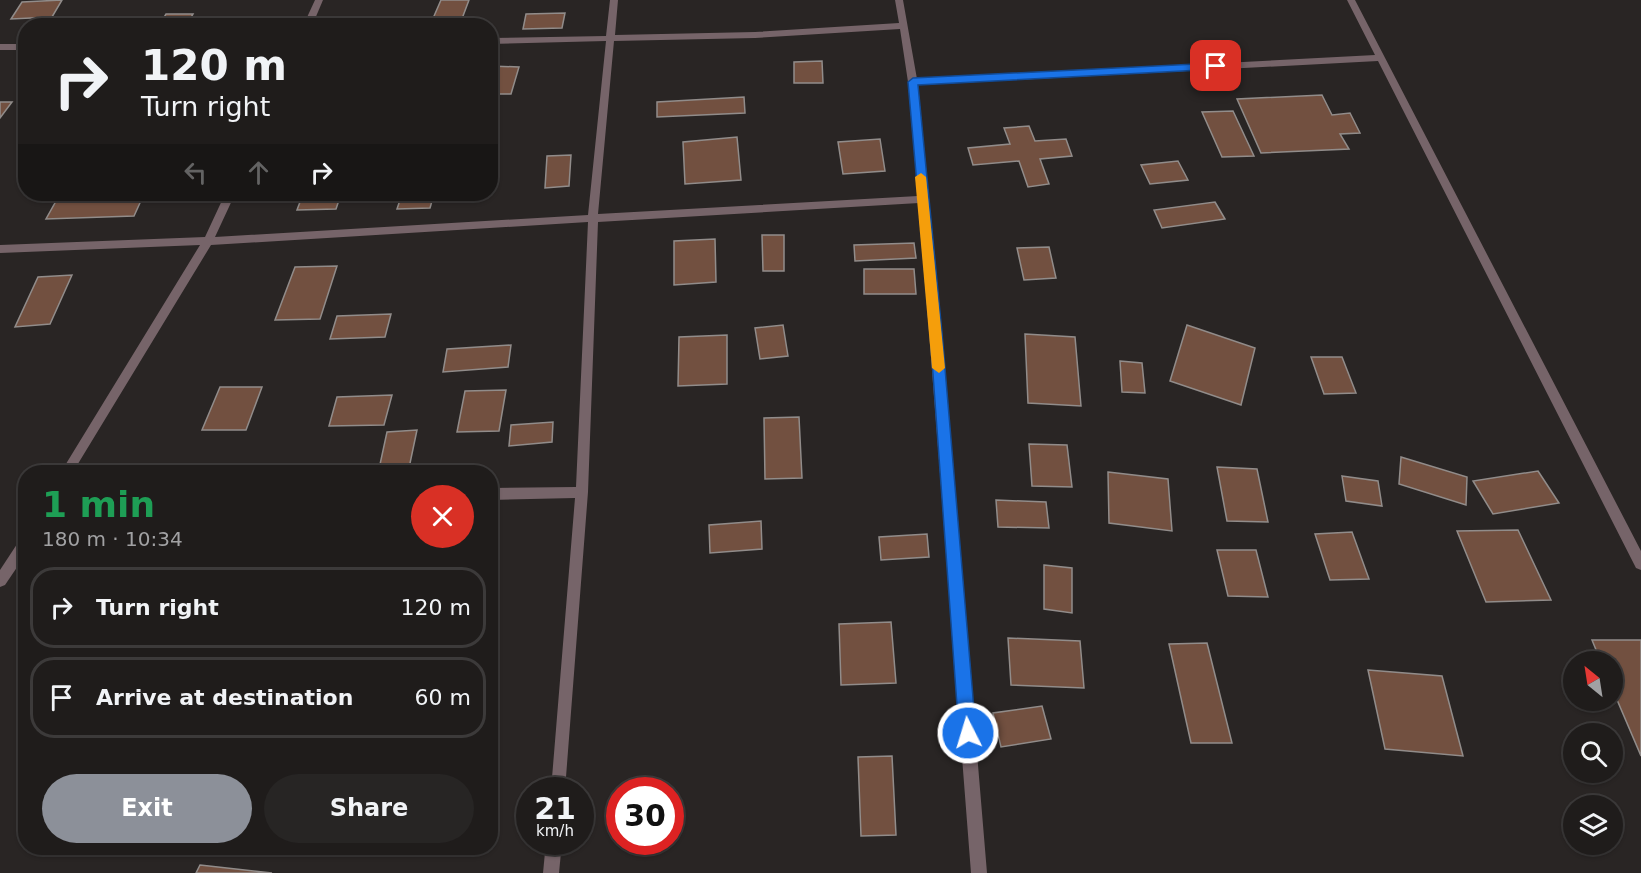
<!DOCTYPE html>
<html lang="en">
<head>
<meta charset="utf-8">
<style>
  body { margin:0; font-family:"DejaVu Sans",sans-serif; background:#272524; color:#f1f3f6; height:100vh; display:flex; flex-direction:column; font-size:22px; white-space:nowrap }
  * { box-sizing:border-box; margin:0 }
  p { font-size:20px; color:#a1a1a3 }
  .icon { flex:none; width:33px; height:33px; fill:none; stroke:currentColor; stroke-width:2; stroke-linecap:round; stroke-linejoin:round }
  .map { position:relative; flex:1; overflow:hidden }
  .details { position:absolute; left:18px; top:465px; width:480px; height:390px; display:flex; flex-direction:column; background:#1f1c1b; border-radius:24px; box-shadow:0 2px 4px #0004,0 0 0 2px #3c3a3a }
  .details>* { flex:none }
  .top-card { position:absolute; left:18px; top:18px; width:480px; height:183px; border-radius:24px; box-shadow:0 2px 4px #0004,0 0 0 2px #3c3a3a; background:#1f1c1b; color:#f1f3f6; overflow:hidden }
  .needle { width:39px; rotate:330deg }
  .controls { position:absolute; left:1563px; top:651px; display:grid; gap:12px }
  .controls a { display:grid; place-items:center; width:60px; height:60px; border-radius:50%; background:#1f1c1b; box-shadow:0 2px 4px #0004,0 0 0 2px #3c3a3a; font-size:30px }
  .speed { position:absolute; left:516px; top:777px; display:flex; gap:12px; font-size:30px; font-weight:700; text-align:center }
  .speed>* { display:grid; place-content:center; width:78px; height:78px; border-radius:50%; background:#1f1c1b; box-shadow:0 2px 4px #0004,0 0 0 2px #3c3a3a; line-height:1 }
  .speed small { font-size:15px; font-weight:400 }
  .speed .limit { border:9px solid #d22; background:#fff; color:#111 }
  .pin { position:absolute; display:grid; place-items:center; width:51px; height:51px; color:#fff; margin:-26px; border-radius:12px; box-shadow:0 3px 9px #0006 }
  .me { position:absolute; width:66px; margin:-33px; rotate:355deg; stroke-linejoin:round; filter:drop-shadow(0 0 4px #0008) }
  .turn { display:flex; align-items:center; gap:21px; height:126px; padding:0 24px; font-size:27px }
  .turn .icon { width:78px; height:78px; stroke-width:2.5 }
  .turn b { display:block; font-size:42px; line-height:51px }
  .lanes { display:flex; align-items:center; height:57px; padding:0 24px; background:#0003; justify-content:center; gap:30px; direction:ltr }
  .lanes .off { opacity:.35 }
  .round { display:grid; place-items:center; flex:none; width:63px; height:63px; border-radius:32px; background:#272524 }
  .headline { display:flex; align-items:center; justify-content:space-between; height:102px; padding:0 24px }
  h1 { font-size:36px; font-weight:600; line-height:45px; color:#1e9e55 }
  .action { display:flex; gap:12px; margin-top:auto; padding:12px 24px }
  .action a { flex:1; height:69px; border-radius:36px; background:#8c9099; color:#fff; font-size:24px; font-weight:600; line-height:69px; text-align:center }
  .action a+a { background:#272524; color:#f1f3f6 }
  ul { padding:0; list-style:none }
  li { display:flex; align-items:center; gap:18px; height:81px; margin:0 12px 9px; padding:0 12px; border:3px solid #3c3a3a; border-radius:24px }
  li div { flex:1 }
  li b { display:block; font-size:22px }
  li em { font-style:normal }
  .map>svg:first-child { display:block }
  .building { fill:#725040; stroke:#918c8a; stroke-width:1.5 }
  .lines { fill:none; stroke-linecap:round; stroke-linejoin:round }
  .minor { fill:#766469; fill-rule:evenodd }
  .route { fill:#1a73e8; stroke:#114b97; stroke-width:1.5 }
  .slow { fill:#f59e0b }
</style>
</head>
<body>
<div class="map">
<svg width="1641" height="873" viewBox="0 0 1641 873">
  <rect width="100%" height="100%" fill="#292524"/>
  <!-- building -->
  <g class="building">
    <polygon points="62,0 52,17 11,19 22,2"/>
    <polygon points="441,0 469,0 460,24 431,23"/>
    <polygon points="565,13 562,28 523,29 526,14"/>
    <polygon points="166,14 193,14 186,26 159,26"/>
    <polygon points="822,61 823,83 794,83 794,62"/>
    <polygon points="490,66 519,67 511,94 490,94"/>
    <polygon points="1322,95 1332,115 1350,113 1360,133 1340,134 1349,149 1261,153 1237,99"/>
    <polygon points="744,97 745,113 657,117 657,102"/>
    <polygon points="0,102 12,102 0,118"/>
    <polygon points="1233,111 1254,156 1222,157 1202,112"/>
    <polygon points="1029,126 1035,141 1066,139 1072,156 1040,159 1049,184 1028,187 1019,161 973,165 968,148 1010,144 1004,128"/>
    <polygon points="737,137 741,180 685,184 683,142"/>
    <polygon points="880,139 885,171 843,174 838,142"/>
    <polygon points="571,155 569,186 545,188 547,156"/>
    <polygon points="1178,161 1188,180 1150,184 1141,165"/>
    <polygon points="60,194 144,194 134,216 46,219"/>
    <polygon points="303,194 341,194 336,209 297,210"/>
    <polygon points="402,194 434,194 430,208 397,209"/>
    <polygon points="1215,202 1225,219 1162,228 1154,210"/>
    <polygon points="762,235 784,235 784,271 763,271"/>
    <polygon points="715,239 716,282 674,285 674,241"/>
    <polygon points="914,243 916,258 855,261 854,245"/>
    <polygon points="1049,247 1056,278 1024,280 1017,248"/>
    <polygon points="337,266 320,319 275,320 295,267"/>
    <polygon points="864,269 914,269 916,294 864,294"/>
    <polygon points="72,275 50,324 15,327 38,277"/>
    <polygon points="391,314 385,337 330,339 337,316"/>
    <polygon points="783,325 788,356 760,359 755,328"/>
    <polygon points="1187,325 1255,348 1241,405 1170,381"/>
    <polygon points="1025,334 1075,337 1081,406 1028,403"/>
    <polygon points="727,335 727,384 678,386 679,337"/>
    <polygon points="511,345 508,367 443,372 447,349"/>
    <polygon points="1311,357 1342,357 1356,393 1324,394"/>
    <polygon points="1120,361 1142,363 1145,393 1122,392"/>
    <polygon points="220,387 262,387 246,430 202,430"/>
    <polygon points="506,390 499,431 457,432 465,391"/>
    <polygon points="392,395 384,425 329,426 337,397"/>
    <polygon points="799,417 802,478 765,479 764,418"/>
    <polygon points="553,422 552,442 509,446 511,425"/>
    <polygon points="417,430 409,468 379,469 387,432"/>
    <polygon points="1029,444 1067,445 1072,487 1032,486"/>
    <polygon points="1401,457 1467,477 1466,505 1399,484"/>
    <polygon points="1217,467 1257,469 1268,522 1227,521"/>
    <polygon points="1538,471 1559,503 1493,514 1473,481"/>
    <polygon points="1108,472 1168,479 1172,531 1109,523"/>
    <polygon points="1342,476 1378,481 1382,506 1346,501"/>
    <polygon points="996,500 1046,502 1049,528 998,527"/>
    <polygon points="761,521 762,549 710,553 709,525"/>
    <polygon points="1518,530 1551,600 1486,602 1457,531"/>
    <polygon points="1352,532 1369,579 1330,580 1315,534"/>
    <polygon points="927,534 929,557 881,560 879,537"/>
    <polygon points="1217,550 1256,550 1268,597 1228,596"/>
    <polygon points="1044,565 1072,568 1072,613 1044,609"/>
    <polygon points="891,622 896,683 841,685 839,624"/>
    <polygon points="1008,638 1080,641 1084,688 1011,685"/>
    <polygon points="1592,640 1641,640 1641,756 1612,688 1612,662 1601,662"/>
    <polygon points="1207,643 1232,743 1191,743 1169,644"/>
    <polygon points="1368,670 1442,676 1463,756 1385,749"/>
    <polygon points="1042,706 1051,739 1001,747 993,713"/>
    <polygon points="892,756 896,835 861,836 858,757"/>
    <polygon points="200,865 272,873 196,873"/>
  </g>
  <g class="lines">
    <!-- minor -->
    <g class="minor">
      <polygon points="315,0 323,0 312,26 303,26"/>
      <path d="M 610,0 L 618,0 L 615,35 L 755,32 L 899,23 L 895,0 L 903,0 L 917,79 L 1375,55 L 1347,0 L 1355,0 L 1641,551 L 1641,570 L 1636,568 L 1378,61 L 918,85 L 942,333 L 987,873 L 971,873 L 919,203 L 598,222 L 588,492 L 565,790 L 551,790 L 575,498 L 490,500 L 490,488 L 576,487 L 588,222 L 211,245 L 73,472 L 61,472 L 200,245 L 0,253 L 0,245 L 205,237 L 225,194 L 235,194 L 215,237 L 588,215 L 606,41 L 490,44 L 490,38 L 606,36 ZM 900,29 L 908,82 L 918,196 L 598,214 L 614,41 L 755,38 Z"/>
      <rect x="0" y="44" width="26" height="6"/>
      <polygon points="26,536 26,554 5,585 0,587 0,570 21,538"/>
      <polygon points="546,842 562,842 559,873 543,873"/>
    </g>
  </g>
  <!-- route -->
  <polygon class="route" points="1216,63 1220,64 1220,69 918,85 942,333 976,733 973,738 968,741 962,738 959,733 930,333 908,82 913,78"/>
  <!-- slow -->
  <polygon class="slow" points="921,173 926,177 945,368 939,373 932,368 915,177"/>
</svg>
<div class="controls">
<a><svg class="needle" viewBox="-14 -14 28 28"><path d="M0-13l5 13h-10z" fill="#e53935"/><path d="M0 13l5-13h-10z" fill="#a1a1a3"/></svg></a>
<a><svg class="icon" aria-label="search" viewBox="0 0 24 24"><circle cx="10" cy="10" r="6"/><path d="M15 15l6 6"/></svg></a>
<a><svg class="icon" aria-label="layers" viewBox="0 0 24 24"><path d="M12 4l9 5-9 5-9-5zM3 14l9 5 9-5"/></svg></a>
</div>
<div class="speed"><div>21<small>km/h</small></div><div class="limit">30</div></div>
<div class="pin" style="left:1216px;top:66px;background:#d93025"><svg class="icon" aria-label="arrive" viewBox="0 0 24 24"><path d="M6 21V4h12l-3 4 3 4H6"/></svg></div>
<svg class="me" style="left:968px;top:733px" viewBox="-20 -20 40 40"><circle r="17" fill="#1a73e8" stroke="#fff" stroke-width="3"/><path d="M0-11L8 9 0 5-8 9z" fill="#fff"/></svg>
<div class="top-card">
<div class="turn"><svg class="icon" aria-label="right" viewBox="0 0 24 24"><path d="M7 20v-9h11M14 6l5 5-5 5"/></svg><div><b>120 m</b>Turn right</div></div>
<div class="lanes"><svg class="icon off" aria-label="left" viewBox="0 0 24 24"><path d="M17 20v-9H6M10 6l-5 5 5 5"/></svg><svg class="icon off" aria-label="ahead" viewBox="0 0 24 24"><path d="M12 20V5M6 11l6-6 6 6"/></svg><svg class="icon" aria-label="right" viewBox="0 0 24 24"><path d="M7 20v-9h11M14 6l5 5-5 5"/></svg></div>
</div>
<section class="details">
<div class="headline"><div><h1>1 min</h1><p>180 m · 10:34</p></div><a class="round" style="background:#d93025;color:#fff"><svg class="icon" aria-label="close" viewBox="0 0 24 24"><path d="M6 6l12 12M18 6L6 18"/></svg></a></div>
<ul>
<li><svg class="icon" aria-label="right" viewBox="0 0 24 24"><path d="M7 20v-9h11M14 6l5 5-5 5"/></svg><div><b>Turn right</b></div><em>120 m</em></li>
<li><svg class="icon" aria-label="arrive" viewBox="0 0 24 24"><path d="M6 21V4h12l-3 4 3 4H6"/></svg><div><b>Arrive at destination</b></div><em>60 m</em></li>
</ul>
<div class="action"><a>Exit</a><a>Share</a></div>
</section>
</div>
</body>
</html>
